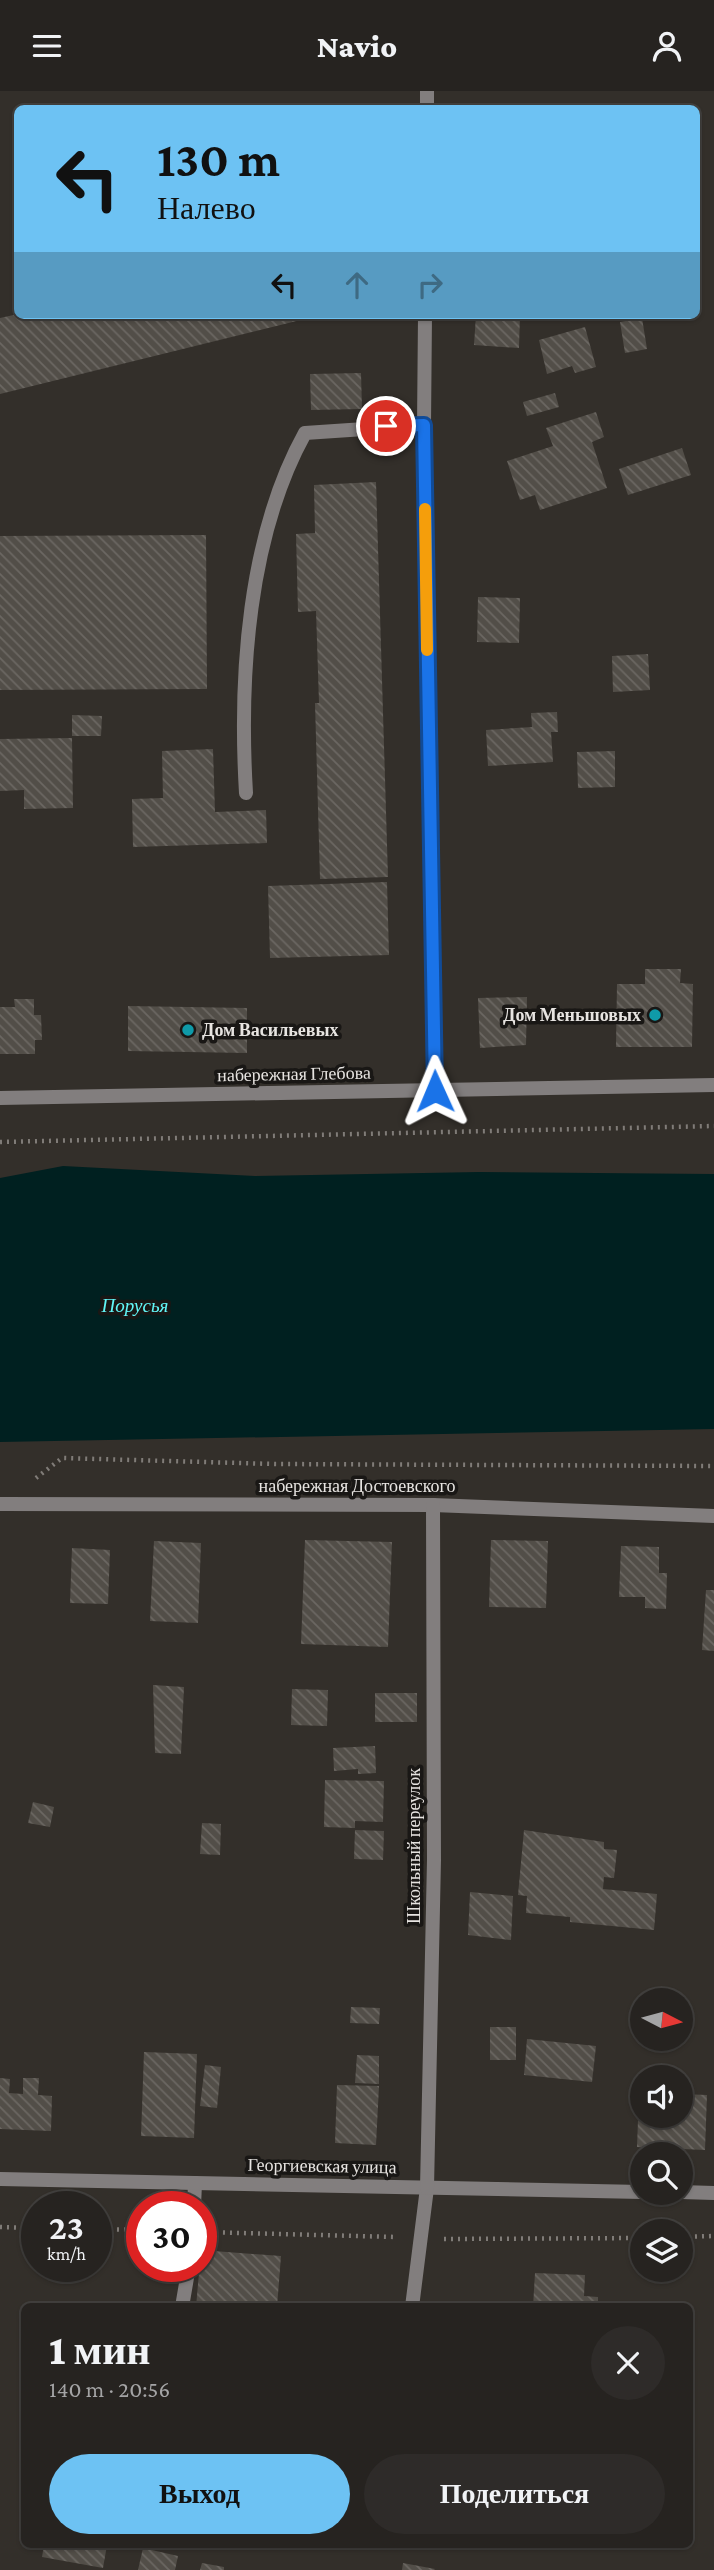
<!DOCTYPE html>
<html lang="ru">
<head>
<meta charset="utf-8">
<style>
  body { margin:0; font-family:"Crimson Pro",serif; background:#2e2b29; color:#f1f3f6; height:100vh; display:flex; flex-direction:column; font-size:26px; white-space:nowrap }
  * { box-sizing:border-box; margin:0 }
  p { font-size:23px; color:#a4a4a5 }
  .icon { flex:none; width:38px; height:38px; fill:none; stroke:currentColor; stroke-width:2; stroke-linecap:round; stroke-linejoin:round }
  .map { position:relative; flex:1; overflow:hidden }
  .details { position:absolute; left:21px; top:2212px; width:672px; height:245px; display:flex; flex-direction:column; background:#262320; border-radius:10px; box-shadow:0 2px 5px #0004,0 0 0 2px #42403e }
  .details>* { flex:none }
  .guide { position:absolute; left:14px; top:14px; width:686px; height:214px; border-radius:10px; box-shadow:0 2px 5px #0004,0 0 0 2px #42403e; background:#6dc2f3; color:#111; overflow:hidden }
  .needle { width:46px; rotate:96deg }
  .controls { position:absolute; left:630px; top:1897px; display:grid; gap:14px }
  .controls a { display:grid; place-items:center; width:63px; height:63px; border-radius:50%; background:#262320; box-shadow:0 2px 5px #0004,0 0 0 2px #42403e; font-size:35px }
  .speed { position:absolute; left:21px; top:2100px; display:flex; gap:14px; font-size:35px; font-weight:700; text-align:center }
  .speed>* { display:grid; place-content:center; width:91px; height:91px; border-radius:50%; background:#262320; box-shadow:0 2px 5px #0004,0 0 0 2px #42403e; line-height:1 }
  .speed small { font-size:18px; font-weight:400 }
  .speed .limit { border:10px solid #d22; background:#fff; color:#111 }
  .pin { position:absolute; display:grid; place-items:center; width:60px; height:60px; color:#fff; margin:-30px; border:4px solid #fff; border-radius:50%; box-shadow:0 2px 7px #0007 }
  .me { position:absolute; width:77px; margin:-38px; rotate:359deg; stroke-linejoin:round; filter:drop-shadow(0 0 5px #0008) }
  .turn { display:flex; align-items:center; gap:24px; height:147px; padding:0 28px; font-size:32px }
  .turn .icon { width:91px; height:91px; stroke-width:2.5 }
  .turn b { display:block; font-size:49px; line-height:60px }
  .lanes { display:flex; align-items:center; height:66px; padding:0 28px; background:#0003; justify-content:center; gap:35px; direction:ltr }
  .lanes .off { opacity:.35 }
  .round { display:grid; place-items:center; flex:none; width:74px; height:74px; border-radius:37px; background:#2e2b29 }
  .summary { display:flex; align-items:center; justify-content:space-between; height:119px; padding:0 28px }
  h1 { font-size:42px; font-weight:800; line-height:52px }
  .button { display:flex; gap:14px; margin-top:auto; padding:14px 28px }
  .button a { flex:1; height:80px; border-radius:42px; background:#6dc2f3; color:#111; font-size:28px; font-weight:800; line-height:80px; text-align:center }
  .button a+a { background:#2e2b29; color:#f1f3f6 }
  header { display:flex; justify-content:space-between; align-items:center; height:91px; padding:0 28px; background:#262320; font-size:32px; font-weight:800 }
  .map>svg:first-child { display:block }
  .water { fill:#002020 }
  .building { fill:url(#building-back-hatch) }
  .lines { fill:none; stroke-linecap:round; stroke-linejoin:round }
  .path { stroke:#807c78; stroke-width:4.5; stroke-dasharray:2 5; stroke-linecap:butt }
  .lane { stroke:#827e7e; stroke-width:14 }
  .street { stroke:#827e7e; stroke-width:14 }
  .route-casing { stroke:#114b97; stroke-width:18 }
  .route { stroke:#1a73e8; stroke-width:12 }
  .slow { stroke:#f59e0b; stroke-width:12 }
  .culture-dot { fill:#0f9aa8; stroke:#191715; stroke-width:2.5 }
  .labels { text-anchor:middle; stroke-width:7; stroke-linejoin:round; paint-order:stroke }
  .poi-label { font-size:18px; font-weight:bold; fill:#e7e4e1; stroke:#191715; text-anchor:end }
  .street-label { font-size:18px; fill:#e7e4e1; stroke:#191715 }
  .water-label { font-size:19px; font-style:italic; fill:#61f6f7; stroke:#191715 }
</style>
</head>
<body>
<header><svg class="icon" aria-label="menu" viewBox="0 0 24 24"><path d="M4 6h16M4 12h16M4 18h16"/></svg>Navio<svg class="icon" aria-label="person" viewBox="0 0 24 24"><circle cx="12" cy="8" r="4"/><path d="M4 21q1-7 8-7t8 7"/></svg></header>
<div class="map">
<svg width="714" height="2479" viewBox="0 0 714 2479">
  <defs>
    <pattern id="building-back-hatch" width="6" height="6" patternUnits="userSpaceOnUse" patternTransform="scale(1.75)"><rect width="6" height="6" fill="#524e48"/><path d="M-1 5l2 2M0 0l6 6M5-1l2 2" fill="none" stroke="#6b6762"/></pattern>
  </defs>
  <rect width="100%" height="100%" fill="#332f2a"/>
  <!-- water -->
  <polygon class="water" points="63,1075 255,1085 479,1081 714,1083 714,1338 0,1351 0,1087"/>
  <!-- building -->
  <g class="building">
    <polygon points="18,223 18,224 317,225 0,303 0,227"/>
    <polygon points="476,224 520,224 519,257 474,254"/>
    <polygon points="642,227 647,258 625,262 620,231"/>
    <polygon points="585,236 596,276 575,282 572,275 547,283 539,249"/>
    <polygon points="361,282 362,318 311,319 310,283"/>
    <polygon points="555,302 559,316 527,325 523,311"/>
    <polygon points="596,321 604,346 592,351 607,397 540,419 535,404 520,409 507,370 553,355 546,337"/>
    <polygon points="682,357 691,384 628,404 619,378"/>
    <polygon points="376,391 388,786 320,788 315,612 319,612 316,520 298,521 296,443 315,442 314,394"/>
    <polygon points="206,444 207,598 0,599 0,445"/>
    <polygon points="478,506 520,507 519,552 477,551"/>
    <polygon points="648,563 650,599 613,601 612,565"/>
    <polygon points="557,621 558,641 551,641 553,671 488,675 486,639 532,636 531,622"/>
    <polygon points="72,624 102,625 101,645 72,645"/>
    <polygon points="72,647 73,717 24,718 24,699 0,700 0,648"/>
    <polygon points="213,658 215,721 266,719 267,752 133,756 132,708 163,707 162,660"/>
    <polygon points="615,660 615,696 578,697 577,661"/>
    <polygon points="387,791 389,864 270,867 268,795"/>
    <polygon points="645,878 681,878 680,892 693,893 692,956 616,956 617,893 645,893"/>
    <polygon points="527,906 526,954 480,957 478,907"/>
    <polygon points="14,908 34,908 34,924 41,924 42,949 35,949 35,963 0,963 0,916 15,916"/>
    <polygon points="128,915 247,917 247,962 128,960"/>
    <polygon points="305,1449 392,1451 388,1556 301,1553"/>
    <polygon points="491,1449 548,1450 546,1517 489,1516"/>
    <polygon points="154,1450 201,1452 198,1532 150,1530"/>
    <polygon points="621,1455 659,1456 659,1482 667,1482 666,1518 645,1517 645,1506 619,1506"/>
    <polygon points="72,1457 110,1459 108,1513 70,1512"/>
    <polygon points="706,1499 714,1499 714,1560 702,1559"/>
    <polygon points="153,1594 184,1596 181,1663 155,1662"/>
    <polygon points="292,1598 328,1599 327,1635 291,1634"/>
    <rect x="375" y="1602" width="42" height="29"/>
    <polygon points="375,1655 376,1682 358,1683 358,1678 334,1680 333,1657"/>
    <polygon points="325,1689 384,1690 383,1731 355,1730 355,1737 324,1736"/>
    <polygon points="33,1711 54,1716 50,1736 28,1732"/>
    <polygon points="202,1732 221,1733 220,1764 200,1763"/>
    <polygon points="355,1739 384,1740 383,1769 354,1768"/>
    <polygon points="524,1739 604,1751 604,1758 617,1759 614,1787 604,1786 603,1798 657,1803 654,1839 570,1831 570,1826 526,1822 527,1805 518,1804"/>
    <polygon points="470,1801 513,1805 511,1849 468,1844"/>
    <polygon points="351,1916 380,1917 379,1933 350,1932"/>
    <rect x="490" y="1936" width="26" height="33"/>
    <polygon points="527,1948 596,1955 592,1991 524,1984"/>
    <polygon points="144,1961 197,1963 194,2047 141,2045"/>
    <polygon points="357,1964 379,1965 379,1993 355,1992"/>
    <polygon points="205,1974 221,1976 217,2017 200,2015"/>
    <polygon points="0,1987 10,1988 9,2002 23,2003 23,1987 39,1987 38,2004 52,2005 51,2040 0,2038"/>
    <polygon points="337,1994 379,1995 376,2054 335,2052"/>
    <polygon points="639,2002 642,2002 642,2025 681,2025 681,2003 707,2004 705,2059 637,2056"/>
    <polygon points="201,2159 281,2165 277,2216 196,2216"/>
    <polygon points="535,2182 585,2184 584,2205 598,2206 598,2216 533,2216"/>
    <polygon points="44,2454 107,2454 103,2477 42,2466"/>
    <polygon points="143,2457 178,2465 175,2479 138,2479"/>
    <polygon points="202,2472 224,2476 224,2479 200,2479"/>
    <polygon points="403,2472 435,2478 434,2479 402,2479"/>
  </g>
  <g class="lines">
    <!-- path -->
    <g class="path">
      <polyline points="0,1051 714,1035"/>
      <polyline points="36,1387 62,1367 275,1373 714,1375"/>
      <polyline points="0,2136 37,2137"/>
      <polyline points="96,2138 142,2139"/>
      <polyline points="202,2141 396,2146"/>
      <polyline points="681,2146 714,2145"/>
      <polyline points="444,2148 642,2147"/>
    </g>
    <!-- lane -->
    <g class="lane">
      <path d="M 246,702 C 239,585 248,445 305,342 L 424,334"/>
      <polyline points="194,2116 195,2092"/>
      <polyline points="182,2216 189,2175"/>
      <polyline points="412,2216 427,2097"/>
    </g>
    <!-- street -->
    <g class="street">
      <polyline points="427,18 427,0"/>
      <polyline points="425,224 424,334 435,1000"/>
      <polyline points="0,1007 714,994"/>
      <polyline points="0,1413 433,1414 714,1425"/>
      <polyline points="0,2088 642,2101"/>
      <polyline points="427,2097 434,1769 433,1414"/>
      <polyline points="681,2101 714,2102"/>
    </g>
  </g>
  <g class="lines">
    <!-- route casing -->
    <g class="route-casing">
      <polyline id="route" points="386,335 424,334 435,1000"/>
    </g>
    <!-- route -->
    <use href="#route" class="route"/>
    <!-- slow -->
    <polyline class="slow" points="425,418 427,559"/>
  </g>
  <!-- markers -->
  <g class="culture-dot">
    <circle cx="655" cy="924" r="7"/>
    <circle cx="188" cy="939" r="7"/>
  </g>
  <g class="labels">
    <!-- poi labels -->
    <g class="poi-label">
      <text x="641" y="930">Дом Меньшовых</text>
      <text x="202" y="945" text-anchor="start">Дом Васильевых</text>
    </g>
    <!-- street labels -->
    <g class="street-label">
      <text transform="translate(294 983) rotate(-1)" y="6">набережная Глебова</text>
      <text x="357" y="1401">набережная Достоевского</text>
      <text transform="translate(414 1755) rotate(-90)" y="6">Школьный переулок</text>
      <text transform="translate(322 2075) rotate(1)" y="6">Георгиевская улица</text>
    </g>
    <!-- water labels -->
    <g class="water-label">
      <text x="135" y="1221">Порусья</text>
    </g>
  </g>
</svg>
<div class="controls">
<a><svg class="needle" viewBox="-14 -14 28 28"><path d="M0-13l5 13h-10z" fill="#e53935"/><path d="M0 13l5-13h-10z" fill="#a4a4a5"/></svg></a>
<a><svg class="icon" aria-label="sound" viewBox="0 0 24 24"><path d="M4 9h4l5-4v14l-5-4H4zM17 9q2 3 0 6"/></svg></a>
<a><svg class="icon" aria-label="search" viewBox="0 0 24 24"><circle cx="10" cy="10" r="6"/><path d="M15 15l6 6"/></svg></a>
<a><svg class="icon" aria-label="layers" viewBox="0 0 24 24"><path d="M12 4l9 5-9 5-9-5zM3 14l9 5 9-5"/></svg></a>
</div>
<div class="speed"><div>23<small>km/h</small></div><div class="limit">30</div></div>
<div class="pin" style="left:386px;top:335px;background:#d93025"><svg class="icon" aria-label="arrive" viewBox="0 0 24 24"><path d="M6 21V4h12l-3 4 3 4H6"/></svg></div>
<svg class="me" style="left:435px;top:1000px" viewBox="-20 -20 40 40"><path d="M0-17L14 15 0 8-14 15z" fill="#1a73e8" stroke="#fff" stroke-width="4"/></svg>
<div class="guide">
<div class="turn"><svg class="icon" aria-label="left" viewBox="0 0 24 24"><path d="M17 20v-9H6M10 6l-5 5 5 5"/></svg><div><b>130 m</b>Налево</div></div>
<div class="lanes"><svg class="icon" aria-label="left" viewBox="0 0 24 24"><path d="M17 20v-9H6M10 6l-5 5 5 5"/></svg><svg class="icon off" aria-label="ahead" viewBox="0 0 24 24"><path d="M12 20V5M6 11l6-6 6 6"/></svg><svg class="icon off" aria-label="right" viewBox="0 0 24 24"><path d="M7 20v-9h11M14 6l5 5-5 5"/></svg></div>
</div>
<section class="details">
<div class="summary"><div><h1>1 мин</h1><p>140 m · 20:56</p></div><a class="round"><svg class="icon" aria-label="close" viewBox="0 0 24 24"><path d="M6 6l12 12M18 6L6 18"/></svg></a></div>
<div class="button"><a>Выход</a><a>Поделиться</a></div>
</section>
</div>
</body>
</html>
